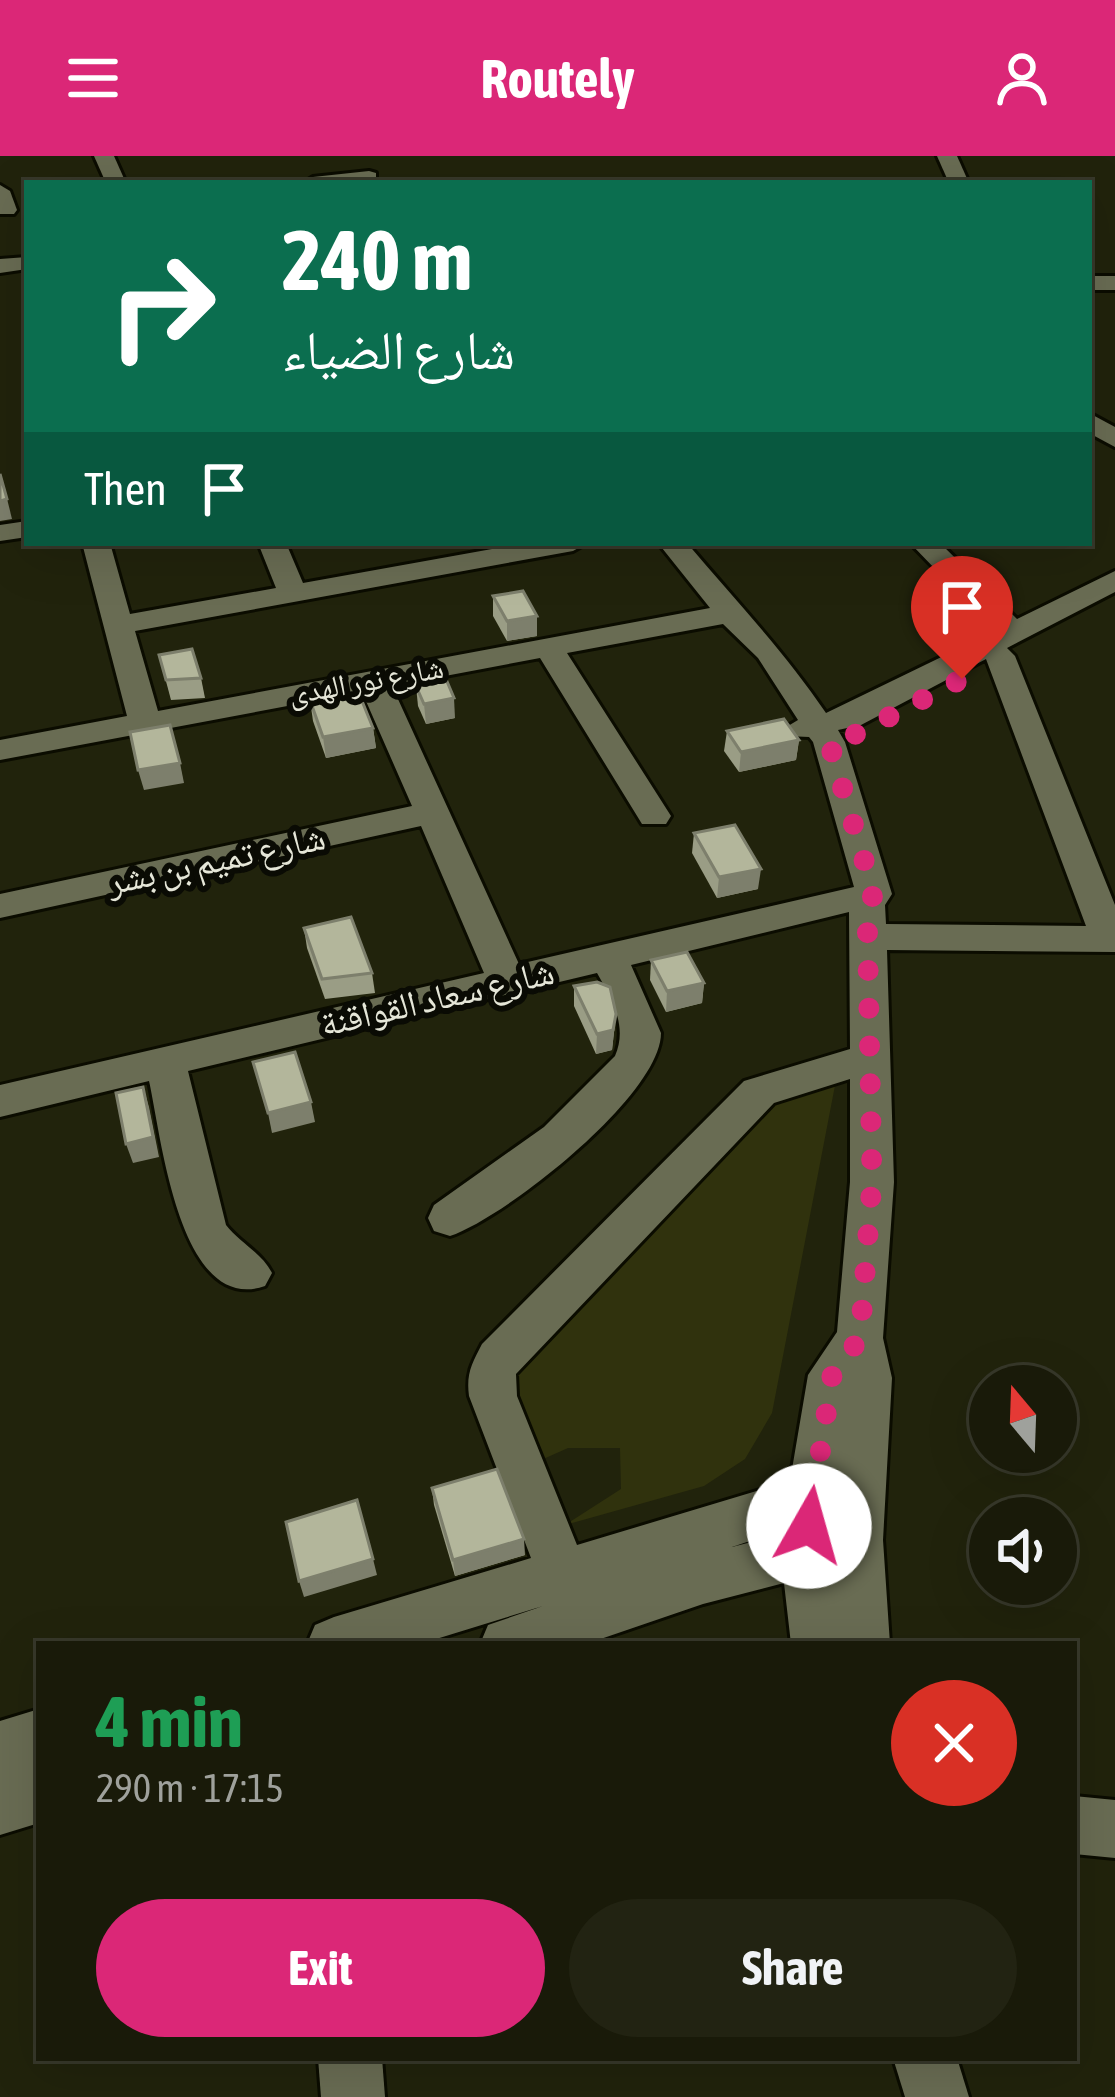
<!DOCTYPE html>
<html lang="en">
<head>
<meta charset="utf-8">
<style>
  body { margin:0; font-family:"Asap Condensed","Noto Naskh Arabic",sans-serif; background:#222312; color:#f1f3f6; height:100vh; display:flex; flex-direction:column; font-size:45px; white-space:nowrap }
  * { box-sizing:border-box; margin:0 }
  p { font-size:39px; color:#9fa19c }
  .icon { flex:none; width:66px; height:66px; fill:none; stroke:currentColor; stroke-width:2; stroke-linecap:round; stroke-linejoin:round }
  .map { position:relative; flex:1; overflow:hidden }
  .drawer { position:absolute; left:36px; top:1485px; width:1041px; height:420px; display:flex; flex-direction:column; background:#191a09; border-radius:0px; box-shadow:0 12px 48px #0002,0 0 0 3px #37382a }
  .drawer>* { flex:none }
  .guide { position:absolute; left:24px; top:24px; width:1068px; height:366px; border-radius:0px; box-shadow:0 12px 48px #0002,0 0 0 3px #37382a; background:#0b6e4f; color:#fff; overflow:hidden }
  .needle { width:78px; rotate:341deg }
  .buttons { position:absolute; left:969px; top:1209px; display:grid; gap:24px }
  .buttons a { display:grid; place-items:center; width:108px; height:108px; border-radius:50%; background:#191a09; box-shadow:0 12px 48px #0002,0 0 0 3px #37382a; font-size:60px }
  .pin { position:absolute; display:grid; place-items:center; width:102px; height:102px; color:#fff; margin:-123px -51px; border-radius:50% 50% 50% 0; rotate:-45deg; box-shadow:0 0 12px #0007 }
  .pin .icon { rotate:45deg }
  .me { position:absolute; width:132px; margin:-66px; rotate:7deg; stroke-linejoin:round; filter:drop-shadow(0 0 9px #0008) }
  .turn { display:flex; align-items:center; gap:42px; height:252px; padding:0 60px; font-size:54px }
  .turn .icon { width:156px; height:156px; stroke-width:2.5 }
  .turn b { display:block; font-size:84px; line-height:102px }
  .then { display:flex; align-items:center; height:114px; padding:0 60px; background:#0003; gap:24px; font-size:45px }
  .round { display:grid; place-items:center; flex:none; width:126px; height:126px; border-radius:63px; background:#222312 }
  .head { display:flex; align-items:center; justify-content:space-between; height:204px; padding:0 60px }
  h1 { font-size:72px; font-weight:700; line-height:90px; color:#1e9e55 }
  .action { display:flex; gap:24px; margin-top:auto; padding:24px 60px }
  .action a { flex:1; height:138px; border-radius:72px; background:#db2777; color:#fff; font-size:48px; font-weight:700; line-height:138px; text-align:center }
  .action a+a { background:#222312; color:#f1f3f6 }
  header { display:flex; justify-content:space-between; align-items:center; height:156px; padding:0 60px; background:#db2777; color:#fff; font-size:54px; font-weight:700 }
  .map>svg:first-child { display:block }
  .green { fill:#30320d }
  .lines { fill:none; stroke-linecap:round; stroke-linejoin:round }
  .minor-casing { stroke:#0b0c00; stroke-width:6 }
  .minor { fill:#696c53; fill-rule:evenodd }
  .wall { fill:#9a9d85 }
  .shaded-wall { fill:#7d7f6c }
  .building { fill:#b3b69b; stroke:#7d7f6c; stroke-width:3 }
  .route { stroke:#db2777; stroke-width:21; stroke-dasharray:0 37.8 }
  .labels { text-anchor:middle; stroke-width:12; stroke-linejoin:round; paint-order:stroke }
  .far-street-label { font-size:30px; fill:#e5e6d8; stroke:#0a0b04 }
  .street-label { font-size:36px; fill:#e5e6d8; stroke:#0a0b04 }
</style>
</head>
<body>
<header><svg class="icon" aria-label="menu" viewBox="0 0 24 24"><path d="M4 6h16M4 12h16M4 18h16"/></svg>Routely<svg class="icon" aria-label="person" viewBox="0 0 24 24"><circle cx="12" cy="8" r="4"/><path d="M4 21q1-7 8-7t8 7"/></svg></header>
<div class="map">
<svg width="1115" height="1941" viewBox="0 0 1115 1941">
  <rect width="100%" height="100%" fill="#21230c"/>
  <!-- green -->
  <polygon class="green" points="837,919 772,1257 745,1303 704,1330 565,1369 621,1333 620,1292 568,1292 532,1308 500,1225 764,935"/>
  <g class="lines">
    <!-- minor casing -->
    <g class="minor-casing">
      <g id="minor">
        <polygon points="94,0 114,0 126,27 106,27"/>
        <polygon points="937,0 957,0 969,27 949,27"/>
        <polygon points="369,15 376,17 376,25 303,27 313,21"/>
        <polygon points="0,29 10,35 17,54 14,58 0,58"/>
        <polygon points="27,101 27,113 0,117 0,103"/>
        <rect x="1089" y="120" width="26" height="14"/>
        <polygon points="1089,257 1115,271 1115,291 1089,277"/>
        <polygon points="27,365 27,381 0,385 0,369"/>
        <path d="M 82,387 L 110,387 L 130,458 L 276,432 L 258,387 L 286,387 L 303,427 L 526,387 L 587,387 L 573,395 L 135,475 L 158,555 L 710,452 L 658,387 L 687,387 C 736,445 783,494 826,557 L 995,475 L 910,387 L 940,387 L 1017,463 L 1115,415 L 1115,436 L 1007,492 L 1015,500 L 1115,749 L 1115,796 L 887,794 L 894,1026 L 883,1182 L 892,1222 L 883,1384 L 890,1488 L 791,1488 L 784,1427 L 703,1448 L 586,1488 L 480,1488 L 488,1469 L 543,1450 L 420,1488 L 307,1488 L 315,1469 L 334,1461 L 531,1402 L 469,1240 C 466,1218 472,1207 482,1188 L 744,925 L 850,893 L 849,756 L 631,809 L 661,877 C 661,939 506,1061 450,1080 L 434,1075 L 428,1062 L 434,1049 L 544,971 L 615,900 C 628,870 612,844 597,817 L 188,915 L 226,1069 C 240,1087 262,1097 272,1117 L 265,1130 C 179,1160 161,978 149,925 L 0,961 L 0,929 L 484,817 L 421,670 L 0,762 L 0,738 L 412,650 L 362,536 L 0,604 L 0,584 L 127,560 ZM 723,468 L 758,502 L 798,564 L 783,573 L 787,580 L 809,581 L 813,586 L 854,731 L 519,808 L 392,530 L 540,502 L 642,668 L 666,668 L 671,660 L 567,497 ZM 986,503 L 1086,770 L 886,768 L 885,749 L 892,738 L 845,586 L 838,574 L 861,569 ZM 850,923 L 850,1026 L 837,1176 L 808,1219 L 790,1325 L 577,1389 L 517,1240 L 516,1218 L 774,947 ZM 783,1374 L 783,1378 L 732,1391 Z"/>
        <polygon points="39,1553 39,1667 0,1679 0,1565"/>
        <polygon points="1074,1640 1115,1644 1115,1702 1074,1698"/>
        <polygon points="318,1902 382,1902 385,1941 321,1941"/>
        <polygon points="893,1902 957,1902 969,1941 905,1941"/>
      </g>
    </g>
    <!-- minor -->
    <use href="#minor" class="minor"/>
  </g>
  <!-- wall -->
  <g class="wall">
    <polygon points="493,440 537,480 507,485 493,460"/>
    <polygon points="159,499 201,522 205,542 171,544"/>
    <polygon points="416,530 455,562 426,568 418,550"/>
    <polygon points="310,544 354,547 373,572 376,592 326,602 313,565"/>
    <polygon points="727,575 799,584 796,604 739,616 724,595"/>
    <polygon points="694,677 758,733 717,742 692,697"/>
    <polygon points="304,772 372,817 375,837 325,843 307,792"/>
    <polygon points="651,804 704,827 702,847 666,856 650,824"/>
    <polygon points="574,830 616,858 612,894 596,898 574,850"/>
    <polygon points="432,1332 525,1399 455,1420 434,1349"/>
  </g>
  <!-- shaded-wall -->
  <g class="shaded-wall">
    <polygon points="1,318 12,363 0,365 0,345"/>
    <polygon points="537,460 537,480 507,485 507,465"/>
    <polygon points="454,542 455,562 426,568 424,548"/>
    <polygon points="373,572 376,592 326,602 323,581"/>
    <polygon points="799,584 796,604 739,616 741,596"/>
    <polygon points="180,607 184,627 144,634 138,614"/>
    <polygon points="761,713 758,733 717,742 719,721"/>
    <polygon points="704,827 702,847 666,856 667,835"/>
    <polygon points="616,858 612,894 596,898 597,878"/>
    <polygon points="143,931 149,951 159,1001 133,1007 126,988"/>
    <polygon points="311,946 315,966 272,977 268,957"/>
    <polygon points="524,1383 525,1399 455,1420 453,1404"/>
    <polygon points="373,1403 377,1419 304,1441 299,1425"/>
  </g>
  <!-- building -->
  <g class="building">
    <polygon points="0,318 7,343 0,345"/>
    <polygon points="523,435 537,460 507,465 493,440"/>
    <polygon points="192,493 201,522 166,524 159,499"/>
    <polygon points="443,516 454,542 424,548 416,530 430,518"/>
    <polygon points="350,537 354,547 362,545 373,572 323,581 310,544"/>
    <polygon points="784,563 799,584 741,596 727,575"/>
    <polygon points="170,569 180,607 138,614 130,576"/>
    <polygon points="735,669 761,713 719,721 694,677"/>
    <polygon points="351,761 372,817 322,823 304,772"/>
    <polygon points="687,796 704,827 667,835 651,804"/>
    <polygon points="597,826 610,831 616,858 613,874 597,878 574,830"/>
    <polygon points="295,896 311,946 268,957 253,906"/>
    <polygon points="143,931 153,981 126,988 116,937"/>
    <polygon points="497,1313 524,1383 453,1404 432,1332"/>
    <polygon points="357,1344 373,1403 299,1425 286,1366"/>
  </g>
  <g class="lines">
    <!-- route -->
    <polyline class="route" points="809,1370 832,1220 860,1182 872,1026 867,749 874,738 829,586 856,578 962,523"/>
  </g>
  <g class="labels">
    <!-- far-street labels -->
    <g class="far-street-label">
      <text transform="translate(366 525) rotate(-10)" y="10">شارع نور الهدى</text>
    </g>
    <!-- street labels -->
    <g class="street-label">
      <text transform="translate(216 703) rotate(-12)" y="13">شارع تميم بن بشر</text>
      <text transform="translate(437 841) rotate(-13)" y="13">شارع سعاد القواقنة</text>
    </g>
  </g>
</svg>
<div class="buttons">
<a><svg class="needle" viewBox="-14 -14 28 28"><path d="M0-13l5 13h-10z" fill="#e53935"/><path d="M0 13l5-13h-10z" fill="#9fa19c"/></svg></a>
<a><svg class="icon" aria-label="sound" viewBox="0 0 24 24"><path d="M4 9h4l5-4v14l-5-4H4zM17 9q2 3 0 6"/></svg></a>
</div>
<div class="pin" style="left:962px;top:523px;background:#d93025"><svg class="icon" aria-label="arrive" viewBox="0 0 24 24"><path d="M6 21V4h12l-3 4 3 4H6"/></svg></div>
<svg class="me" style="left:809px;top:1370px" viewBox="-20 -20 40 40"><circle r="19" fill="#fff"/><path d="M0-13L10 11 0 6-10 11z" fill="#db2777"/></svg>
<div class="guide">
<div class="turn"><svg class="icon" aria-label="right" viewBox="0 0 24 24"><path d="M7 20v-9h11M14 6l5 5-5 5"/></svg><div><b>240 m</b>شارع الضياء</div></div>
<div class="then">Then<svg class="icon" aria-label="arrive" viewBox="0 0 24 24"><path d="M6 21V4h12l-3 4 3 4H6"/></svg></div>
</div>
<section class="drawer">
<div class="head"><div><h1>4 min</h1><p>290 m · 17:15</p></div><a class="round" style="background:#d93025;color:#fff"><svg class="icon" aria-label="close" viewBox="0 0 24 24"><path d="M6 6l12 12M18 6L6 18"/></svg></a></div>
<div class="action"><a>Exit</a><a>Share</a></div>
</section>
</div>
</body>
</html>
